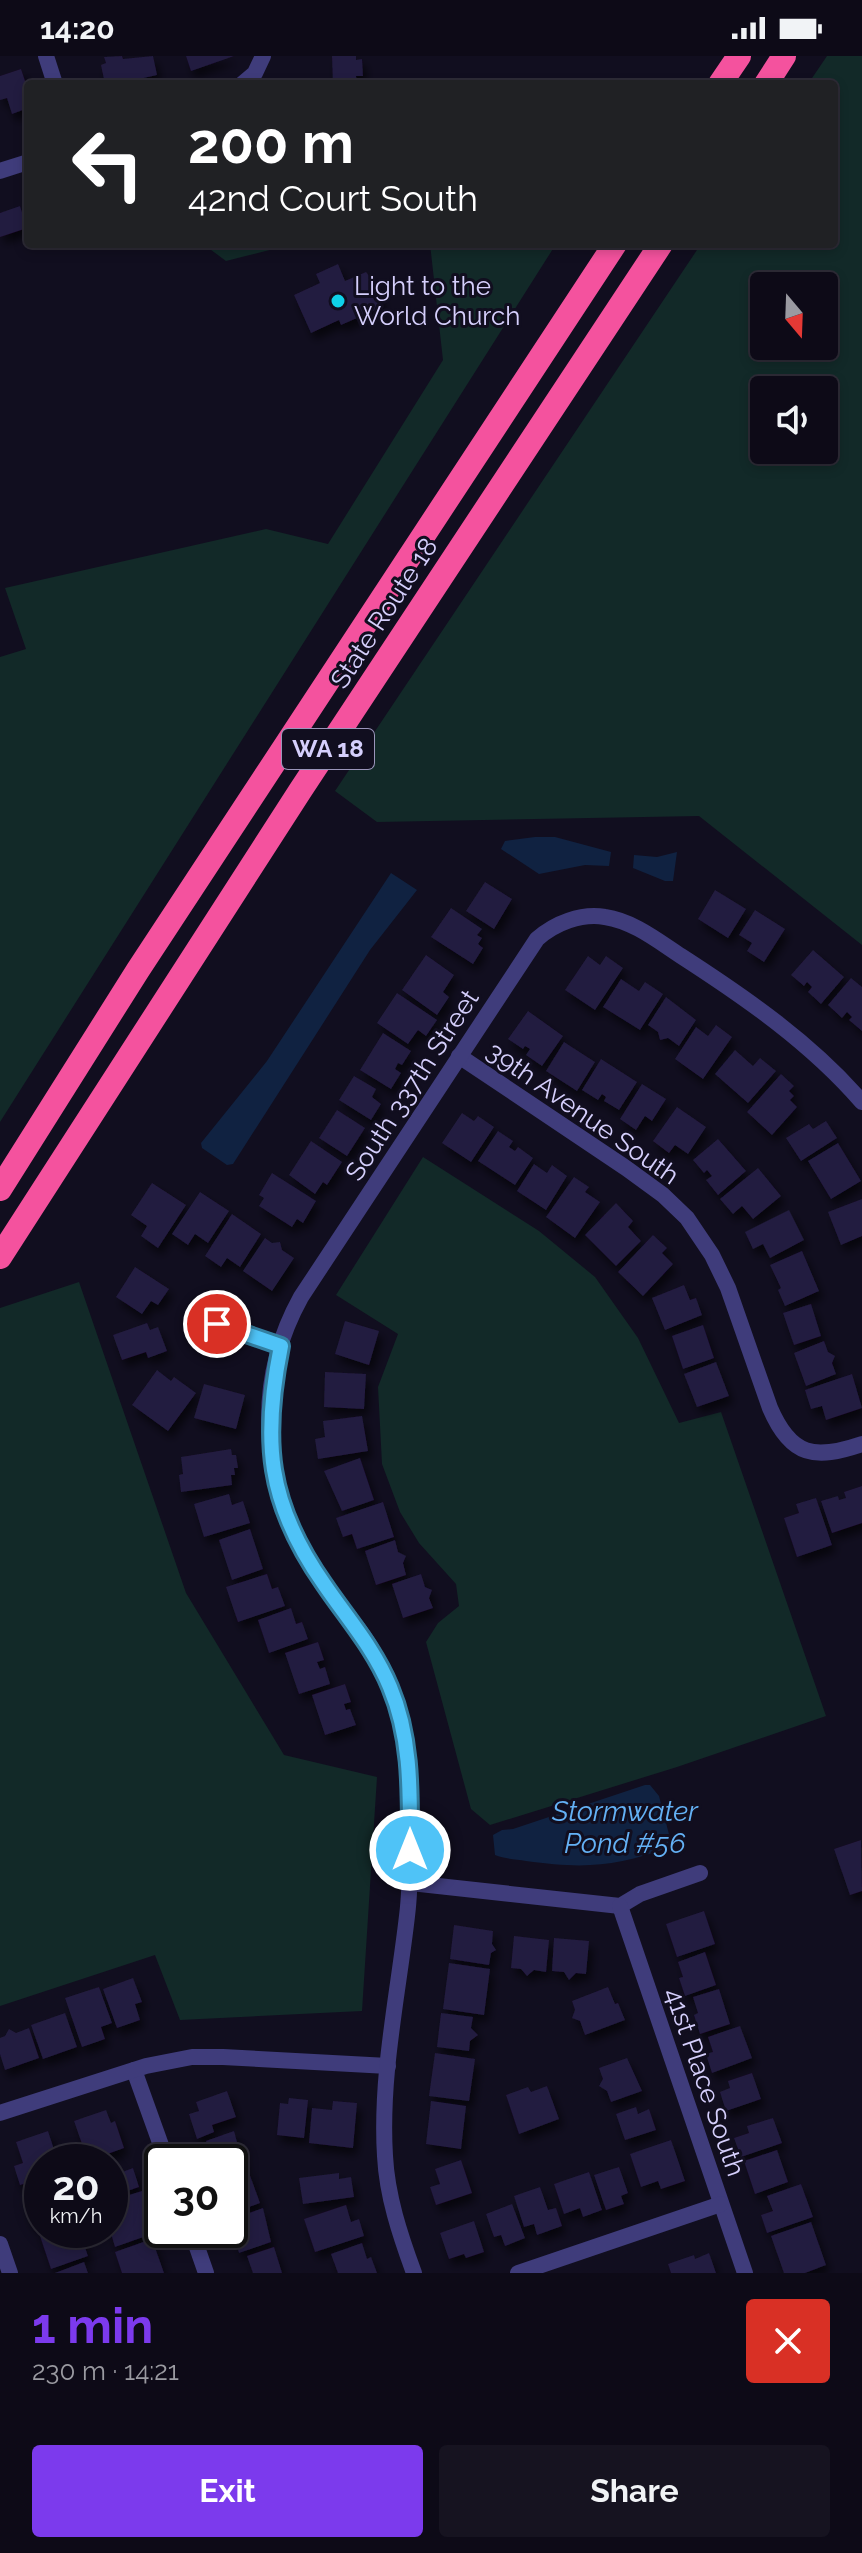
<!DOCTYPE html>
<html lang="en">
<head>
<meta charset="utf-8">
<style>
  body { margin:0; font-family:Raleway,sans-serif; background:#161320; color:#f1f3f6; height:100vh; display:flex; flex-direction:column; font-size:30px; white-space:nowrap }
  * { box-sizing:border-box; margin:0 }
  p { font-size:26px; color:#9a9aa1 }
  .icon { flex:none; width:44px; height:44px; fill:none; stroke:currentColor; stroke-width:2; stroke-linecap:round; stroke-linejoin:round }
  .map { position:relative; height:2217px; overflow:hidden }
  .side { display:flex; flex-direction:column; background:#0d0a17; flex:1 }
  .side>* { flex:none }
  .hud { position:absolute; left:24px; top:24px; width:814px; height:168px; border-radius:8px; box-shadow:0 4px 12px #0003,0 0 0 2px #2d2b36; background:#202124; color:#fff; overflow:hidden }
  .needle { width:52px; rotate:161deg }
  .controls { position:absolute; left:750px; top:216px; display:grid; gap:16px }
  .controls a { display:grid; place-items:center; width:88px; height:88px; border-radius:8px; background:#0d0a17; box-shadow:0 4px 12px #0003,0 0 0 2px #2d2b36; font-size:40px }
  .speed { position:absolute; left:24px; top:2088px; display:flex; gap:16px; font-size:40px; font-weight:700; text-align:center }
  .speed>* { display:grid; place-content:center; width:104px; height:104px; border-radius:50%; background:#0d0a17; box-shadow:0 4px 12px #0003,0 0 0 2px #2d2b36; line-height:1 }
  .speed small { font-size:20px; font-weight:400 }
  .speed .limit { border:4px solid #111; border-radius:12px; background:#fff; color:#111 }
  .pin { position:absolute; display:grid; place-items:center; width:68px; height:68px; color:#fff; margin:-34px; border:4px solid #fff; border-radius:50%; box-shadow:0 2px 8px #0007 }
  .me { position:absolute; width:88px; margin:-44px; rotate:0deg; stroke-linejoin:round; filter:drop-shadow(0 0 6px #0008) }
  .turn { display:flex; align-items:center; gap:28px; height:168px; padding:0 32px; font-size:36px }
  .turn .icon { width:104px; height:104px; stroke-width:2.5 }
  .turn b { display:block; font-size:56px; line-height:68px }
  .round { display:grid; place-items:center; flex:none; width:84px; height:84px; border-radius:8px; background:#161320 }
  .overview { display:flex; align-items:center; justify-content:space-between; height:136px; padding:0 32px }
  h1 { font-size:48px; font-weight:700; line-height:60px; color:#7c3aed }
  .button { display:flex; gap:16px; margin-top:auto; padding:16px 32px }
  .button a { flex:1; height:92px; border-radius:8px; background:#7c3aed; color:#fff; font-size:32px; font-weight:700; line-height:92px; text-align:center }
  .button a+a { background:#161320; color:#f1f3f6 }
  .status { display:flex; justify-content:space-between; align-items:center; height:56px; padding:0 40px; background:#0d0a17; direction:ltr }
  .status svg { height:22px; fill:currentColor }
  .map>svg:first-child { display:block }
  .green { fill:#122928; fill-rule:evenodd }
  .water { fill:#102241 }
  .building { fill:#231b3f; filter:url(#shadow) }
  .lines { fill:none; stroke-linecap:round; stroke-linejoin:round }
  .street { stroke:#3f3c7b; stroke-width:16 }
  .highway { stroke:#f4529e; stroke-width:24 }
  .route-casing { stroke:#337fa1; stroke-width:20 }
  .route { stroke:#4fc3f7; stroke-width:14 }
  .poi-dot { fill:#0fd1e9; stroke:#110e1f; stroke-width:3 }
  .labels { text-anchor:middle; stroke-width:6; stroke-linejoin:round; paint-order:stroke }
  .shield { fill:#110e1f; stroke:#9a95ba; stroke-width:2 }
  .shield-label { font-size:24px; font-weight:bold; fill:#d5cffc }
  .poi-label { font-size:26px; fill:#d5cffc; stroke:#110e1f; text-anchor:start }
  .street-label { font-size:26px; fill:#d5cffc; stroke:#110e1f }
  .water-label { font-size:28px; font-style:italic; fill:#64b1f5; stroke:#110e1f }
</style>
</head>
<body>
<div class="status"><b>14:20</b><svg viewBox="0 0 49 12"><path d="M0 12V9h3v3zM5 12V6h3v6zM10 12V3h3v9zM15 12V0h3v12zM26 1h20v11H26zM47 4h2v5h-2z"/></svg></div>
<div class="map">
<svg width="862" height="2217" viewBox="0 0 862 2217">
  <defs>
    <filter id="shadow"><feDropShadow dx="4" dy="7" stdDeviation="4" flood-color="#0009"/></filter>
  </defs>
  <rect width="100%" height="100%" fill="#110e1f"/>
  <!-- green -->
  <g class="green">
    <path d="M 827,0 L 862,0 L 862,889 L 699,760 L 377,766 L 335,735 L 701,188 L 834,188 L 834,28 L 808,28 ZM 824,230 L 824,290 L 764,290 L 764,230 ZM 764,334 L 824,334 L 824,394 L 764,394 Z"/>
    <polygon points="203,188 293,188 226,205"/>
    <polygon points="430,188 556,188 0,1066 0,601 26,593 5,532 266,473 328,488 443,304"/>
    <polygon points="423,1101 539,1175 595,1221 638,1282 679,1367 721,1356 826,1660 677,1711 490,1769 471,1753 426,1586 438,1567 459,1550 456,1528 419,1487 400,1456 382,1408 378,1331 398,1278 336,1239"/>
    <polygon points="79,1226 186,1537 284,1699 377,1721 362,1955 180,1964 155,1899 0,1950 0,1252"/>
  </g>
  <!-- water -->
  <g class="water">
    <polygon points="535,781 555,781 611,796 609,810 585,809 539,818 501,793 505,785"/>
    <polygon points="677,796 673,825 665,825 633,812 634,799 657,801"/>
    <polygon points="391,817 417,834 370,894 233,1108 227,1109 202,1092 201,1087 267,1005"/>
    <path d="M 645,1729 L 650,1729 L 659,1740 L 671,1786 L 670,1791 C 616,1811 583,1813 526,1805 C 516,1803 504,1803 495,1799 L 493,1779 L 502,1774 L 513,1773 Z"/>
  </g>
  <!-- building -->
  <g class="building">
    <polygon points="122,0 123,3 153,0 157,19 117,28 105,28 101,9 106,7 104,1"/>
    <polygon points="186,0 234,0 191,15"/>
    <polygon points="332,0 356,0 356,4 362,3 363,20 356,20 357,28 333,28"/>
    <polygon points="21,13 28,34 28,52 12,58 7,42 0,44 0,20"/>
    <polygon points="20,150 27,172 0,181 0,157"/>
    <polygon points="338,208 345,225 366,216 377,230 382,251 341,269 339,264 311,277 294,239 320,227 316,218"/>
    <polygon points="485,826 512,843 494,873 466,855"/>
    <polygon points="715,834 746,853 728,882 698,863"/>
    <polygon points="451,852 482,873 477,879 482,882 478,888 483,892 473,908 431,881"/>
    <polygon points="755,854 785,873 764,906 747,895 752,887 739,879"/>
    <polygon points="813,894 844,921 821,948 808,936 812,931 807,926 804,930 791,919"/>
    <polygon points="426,899 454,919 443,936 449,941 437,959 402,934"/>
    <polygon points="588,900 600,909 606,900 623,912 595,954 565,934"/>
    <polygon points="851,922 862,931 862,975 849,964 852,961 847,956 842,962 828,949"/>
    <polygon points="621,923 639,935 645,926 663,938 640,974 603,951"/>
    <polygon points="397,937 437,964 426,980 418,974 408,988 377,967"/>
    <polygon points="666,941 696,964 679,990 668,982 660,984 658,976 648,969"/>
    <polygon points="528,955 563,980 542,1010 526,999 530,993 525,990 523,993 508,983"/>
    <polygon points="716,969 732,981 703,1023 675,1003 696,971 708,980"/>
    <polygon points="383,977 411,995 402,1009 398,1007 395,1013 401,1017 391,1033 360,1014"/>
    <polygon points="564,986 595,1006 577,1035 546,1015"/>
    <polygon points="735,994 753,1010 760,1002 776,1015 748,1047 715,1018"/>
    <polygon points="601,1003 637,1026 619,1054 604,1045 606,1041 602,1038 598,1044 582,1034"/>
    <polygon points="781,1018 794,1030 789,1035 794,1040 790,1044 797,1051 772,1079 747,1056"/>
    <polygon points="354,1020 376,1033 372,1041 381,1048 371,1064 339,1044"/>
    <polygon points="642,1028 666,1043 652,1065 645,1060 636,1074 620,1063"/>
    <polygon points="677,1051 706,1071 688,1098 675,1089 669,1097 653,1085"/>
    <polygon points="337,1054 365,1072 347,1100 319,1082"/>
    <polygon points="462,1057 474,1065 478,1060 494,1071 471,1106 442,1087"/>
    <polygon points="826,1065 837,1082 801,1105 786,1082 809,1068 813,1073"/>
    <polygon points="498,1075 513,1085 509,1091 515,1095 518,1091 533,1102 515,1129 478,1105"/>
    <polygon points="718,1083 746,1115 718,1139 706,1124 712,1120 707,1114 704,1117 693,1104"/>
    <polygon points="311,1085 342,1106 327,1129 323,1126 315,1138 289,1119"/>
    <polygon points="838,1087 861,1125 831,1143 808,1105"/>
    <polygon points="534,1108 547,1117 552,1109 567,1120 546,1154 517,1135"/>
    <polygon points="758,1112 781,1140 753,1163 742,1150 733,1158 720,1143"/>
    <polygon points="272,1117 316,1145 303,1167 297,1163 292,1171 259,1150 264,1142 259,1139"/>
    <polygon points="574,1121 589,1131 585,1136 600,1146 575,1182 546,1161"/>
    <polygon points="152,1127 186,1149 158,1192 141,1180 147,1170 131,1159"/>
    <polygon points="200,1136 229,1155 208,1187 195,1178 188,1189 172,1178"/>
    <polygon points="862,1143 862,1180 841,1189 828,1156"/>
    <polygon points="616,1147 633,1165 628,1171 641,1185 616,1210 585,1179"/>
    <polygon points="789,1154 804,1184 770,1202 763,1188 753,1193 745,1176"/>
    <polygon points="232,1158 261,1178 240,1211 227,1202 221,1211 205,1200"/>
    <polygon points="653,1179 667,1192 662,1197 673,1208 643,1240 618,1216"/>
    <polygon points="265,1182 272,1187 280,1186 282,1194 294,1202 272,1235 243,1215"/>
    <polygon points="802,1195 819,1235 785,1250 778,1234 781,1232 770,1209"/>
    <polygon points="135,1211 169,1233 158,1249 151,1245 142,1258 116,1241"/>
    <polygon points="684,1229 690,1244 696,1242 702,1259 665,1274 652,1242"/>
    <polygon points="811,1248 821,1280 794,1289 783,1257"/>
    <polygon points="345,1265 379,1275 369,1309 335,1298"/>
    <polygon points="147,1267 150,1274 158,1271 167,1295 148,1302 146,1296 122,1304 113,1279"/>
    <polygon points="703,1269 714,1302 683,1313 672,1280"/>
    <polygon points="824,1285 828,1296 835,1300 832,1307 836,1318 806,1330 794,1297"/>
    <polygon points="716,1306 729,1340 697,1351 684,1318"/>
    <polygon points="157,1314 171,1325 174,1321 196,1337 168,1375 132,1349"/>
    <polygon points="325,1316 366,1318 364,1353 324,1351"/>
    <polygon points="852,1318 862,1352 826,1364 822,1350 811,1353 805,1334"/>
    <polygon points="204,1328 245,1339 236,1373 194,1362"/>
    <polygon points="362,1360 368,1395 318,1403 315,1383 325,1381 323,1365"/>
    <polygon points="231,1393 232,1399 236,1399 238,1412 234,1412 235,1419 231,1419 232,1429 181,1436 179,1419 183,1418 181,1401"/>
    <polygon points="360,1402 374,1444 342,1455 324,1415"/>
    <polygon points="862,1430 862,1467 832,1477 821,1445 838,1440 839,1444 846,1442 844,1436"/>
    <polygon points="229,1438 232,1449 243,1445 250,1467 204,1481 194,1448"/>
    <polygon points="816,1442 832,1489 797,1501 784,1462 799,1457 796,1448"/>
    <polygon points="383,1446 394,1481 357,1493 352,1478 343,1481 336,1462"/>
    <polygon points="250,1473 263,1513 232,1524 219,1484"/>
    <polygon points="395,1484 398,1496 406,1500 403,1507 406,1519 376,1529 365,1495"/>
    <polygon points="267,1518 272,1533 278,1531 285,1550 238,1566 226,1531"/>
    <polygon points="421,1518 425,1531 432,1534 429,1542 433,1552 403,1562 392,1528"/>
    <polygon points="291,1552 296,1568 302,1566 308,1583 269,1597 258,1564"/>
    <polygon points="318,1586 324,1604 317,1606 320,1613 325,1611 330,1628 299,1638 285,1597"/>
    <polygon points="345,1628 351,1646 344,1648 346,1654 350,1653 356,1669 325,1679 312,1639"/>
    <polygon points="861,1784 862,1835 850,1839 834,1793"/>
    <polygon points="704,1855 715,1888 677,1901 666,1868"/>
    <polygon points="454,1869 493,1875 492,1888 496,1894 491,1897 489,1909 450,1903"/>
    <polygon points="514,1880 549,1884 546,1916 534,1914 527,1920 521,1913 511,1912"/>
    <polygon points="554,1882 589,1885 586,1918 576,1917 569,1924 564,1916 552,1915"/>
    <polygon points="705,1896 716,1929 685,1940 679,1922 683,1921 678,1906"/>
    <polygon points="449,1907 490,1913 484,1959 443,1953"/>
    <polygon points="133,1922 142,1946 135,1948 140,1964 117,1972 103,1933"/>
    <polygon points="99,1931 112,1967 101,1971 105,1983 82,1991 65,1942"/>
    <polygon points="608,1931 615,1948 618,1947 625,1964 585,1979 580,1965 572,1962 575,1954 572,1945"/>
    <polygon points="719,1933 730,1968 700,1978 694,1959 698,1957 693,1941"/>
    <polygon points="65,1957 77,1991 43,2003 31,1969"/>
    <polygon points="441,1957 473,1961 471,1972 478,1979 470,1985 469,1995 437,1991"/>
    <polygon points="740,1970 752,2002 712,2017 706,1998 713,1996 708,1981"/>
    <polygon points="29,1972 39,2002 5,2014 0,1998 0,1982 5,1980 9,1973 16,1977"/>
    <polygon points="435,1997 475,2003 469,2045 429,2040"/>
    <polygon points="627,2002 642,2035 611,2046 607,2035 599,2030 603,2023 599,2012"/>
    <polygon points="752,2017 761,2043 726,2055 720,2036 730,2032 728,2025"/>
    <polygon points="547,2030 559,2063 519,2078 506,2039 528,2031 531,2036"/>
    <polygon points="227,2035 236,2061 212,2069 214,2076 197,2083 189,2058 199,2055 196,2046"/>
    <polygon points="289,2042 308,2044 304,2082 277,2079 280,2047 288,2048"/>
    <polygon points="333,2045 357,2047 353,2092 309,2087 312,2052 332,2054"/>
    <polygon points="431,2045 466,2050 461,2093 426,2088"/>
    <polygon points="636,2051 638,2058 649,2053 656,2074 625,2084 616,2058"/>
    <polygon points="106,2054 111,2067 115,2065 124,2092 88,2105 74,2065"/>
    <polygon points="773,2062 782,2087 741,2101 734,2082 749,2077 747,2070"/>
    <polygon points="48,2075 58,2106 42,2106 42,2122 20,2129 14,2110 23,2107 16,2086"/>
    <polygon points="234,2075 237,2086 245,2090 241,2097 246,2110 230,2115 230,2106 209,2106 207,2102 211,2101 206,2085"/>
    <polygon points="671,2084 685,2125 661,2133 658,2125 641,2131 630,2098"/>
    <polygon points="777,2094 788,2126 755,2138 744,2105"/>
    <polygon points="461,2104 472,2137 436,2149 430,2131 440,2128 435,2113"/>
    <polygon points="115,2111 117,2118 133,2112 139,2131 110,2141 110,2112"/>
    <polygon points="619,2111 628,2137 621,2140 624,2148 606,2154 594,2119"/>
    <polygon points="248,2114 260,2147 230,2158 230,2121"/>
    <polygon points="589,2116 602,2154 583,2161 580,2152 564,2158 554,2128"/>
    <polygon points="339,2117 339,2123 351,2121 354,2141 303,2148 299,2122"/>
    <polygon points="801,2128 813,2161 767,2177 761,2159 773,2155 767,2140"/>
    <polygon points="540,2131 548,2154 556,2152 562,2170 537,2179 534,2168 524,2171 514,2140"/>
    <polygon points="142,2135 149,2158 143,2160 149,2179 115,2191 110,2174 110,2145"/>
    <polygon points="42,2136 42,2165 32,2168 25,2149 36,2145 34,2139"/>
    <polygon points="512,2148 525,2182 505,2190 501,2179 494,2181 486,2158"/>
    <polygon points="346,2149 351,2166 359,2163 364,2180 315,2196 304,2163"/>
    <polygon points="263,2152 271,2186 239,2197 230,2164"/>
    <polygon points="474,2165 484,2196 466,2202 464,2198 449,2203 440,2177"/>
    <polygon points="811,2166 826,2209 805,2217 784,2217 771,2180"/>
    <polygon points="42,2170 42,2174 79,2174 88,2200 51,2213 37,2171"/>
    <polygon points="152,2183 164,2217 122,2217 115,2196"/>
    <polygon points="362,2187 367,2203 371,2201 377,2217 338,2217 331,2198"/>
    <polygon points="274,2191 282,2217 253,2217 247,2200"/>
    <polygon points="709,2197 716,2217 671,2217 668,2208 694,2199 695,2203"/>
    <polygon points="84,2206 88,2217 55,2217"/>
  </g>
  <g class="lines">
    <!-- street -->
    <g class="street">
      <polyline points="46,0 55,28"/>
      <polyline points="242,28 255,17 263,0"/>
      <polyline points="0,115 28,106"/>
      <path d="M 459,1000 L 626,1112 L 663,1139 L 687,1162 L 712,1199 L 728,1232 L 770,1352 C 791,1401 815,1404 862,1388"/>
      <polyline points="217,1268 281,1290"/>
      <polyline points="411,1827 620,1850 640,1838 700,1817"/>
      <polyline points="620,1850 745,2217"/>
      <polyline points="134,2014 167,2106"/>
      <polyline points="0,2057 146,2010 192,2001 223,2001 388,2010"/>
      <polyline points="191,2174 206,2217"/>
      <polyline points="0,2188 10,2217"/>
      <path d="M 414,2217 C 400,2179 387,2140 385,2100 C 380,2020 398,1939 407,1860 C 411,1829 410,1800 410,1769 C 411,1740 411,1708 405,1679 C 397,1644 383,1609 363,1579 C 349,1559 332,1542 319,1521 C 263,1436 250,1333 301,1241 L 537,883 C 555,867 581,857 605,861 C 633,865 658,885 681,900 C 746,942 811,987 862,1046"/>
      <polyline points="518,2217 721,2148"/>
    </g>
    <!-- highway -->
    <g class="highway">
      <polyline points="720,28 739,0"/>
      <polyline points="766,28 784,0"/>
      <polyline points="0,1133 138,914 615,188"/>
      <polyline points="0,1201 300,735 661,188"/>
    </g>
  </g>
  <g class="lines">
    <!-- route casing -->
    <g class="route-casing">
      <path id="route" d="M 217,1268 L 281,1290 C 262,1384 267,1447 324,1528 C 347,1562 374,1592 390,1631 C 412,1683 410,1739 410,1794"/>
    </g>
    <!-- route -->
    <use href="#route" class="route"/>
  </g>
  <!-- markers -->
  <circle class="poi-dot" cx="338" cy="245" r="8"/>
  <g class="labels">
    <!-- shield labels -->
    <rect class="shield" x="282" y="673" width="92" height="40" rx="6"/>
    <g class="shield-label">
      <text x="328" y="701">WA 18</text>
    </g>
    <!-- poi labels -->
    <g class="poi-label">
      <text x="354" y="239">Light to the<tspan x="354" dy="30">World Church</tspan></text>
    </g>
    <!-- street labels -->
    <g class="street-label">
      <text transform="translate(384 557) rotate(-57)" y="9">State Route 18</text>
      <text transform="translate(412 1029) rotate(-57)" y="9">South 337th Street</text>
      <text transform="translate(583 1057) rotate(35)" y="9">39th Avenue South</text>
      <text transform="translate(705 2026) rotate(71)" y="9">41st Place South</text>
    </g>
    <!-- water labels -->
    <g class="water-label">
      <text x="625" y="1765">Stormwater<tspan x="625" dy="32">Pond #56</tspan></text>
    </g>
  </g>
</svg>
<div class="controls">
<a><svg class="needle" viewBox="-14 -14 28 28"><path d="M0-13l5 13h-10z" fill="#e53935"/><path d="M0 13l5-13h-10z" fill="#9a9aa1"/></svg></a>
<a><svg class="icon" aria-label="sound" viewBox="0 0 24 24"><path d="M4 9h4l5-4v14l-5-4H4zM17 9q2 3 0 6"/></svg></a>
</div>
<div class="speed"><div>20<small>km/h</small></div><div class="limit">30</div></div>
<div class="pin" style="left:217px;top:1268px;background:#d93025"><svg class="icon" aria-label="arrive" viewBox="0 0 24 24"><path d="M6 21V4h12l-3 4 3 4H6"/></svg></div>
<svg class="me" style="left:410px;top:1794px" viewBox="-20 -20 40 40"><circle r="17" fill="#4fc3f7" stroke="#fff" stroke-width="3"/><path d="M0-11L8 9 0 5-8 9z" fill="#fff"/></svg>
<div class="hud">
<div class="turn"><svg class="icon" aria-label="left" viewBox="0 0 24 24"><path d="M17 20v-9H6M10 6l-5 5 5 5"/></svg><div><b>200 m</b>42nd Court South</div></div>
</div>
</div>
<section class="side">
<div class="overview"><div><h1>1 min</h1><p>230 m · 14:21</p></div><a class="round" style="background:#d93025;color:#fff"><svg class="icon" aria-label="close" viewBox="0 0 24 24"><path d="M6 6l12 12M18 6L6 18"/></svg></a></div>
<div class="button"><a>Exit</a><a>Share</a></div>
</section>
</body>
</html>
